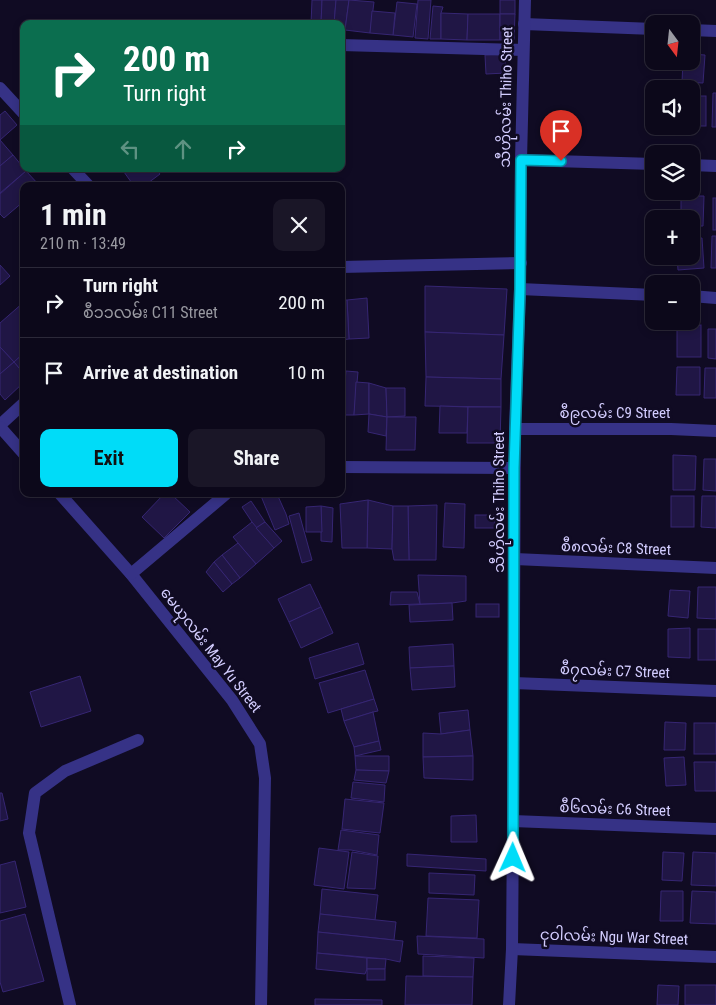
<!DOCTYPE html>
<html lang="en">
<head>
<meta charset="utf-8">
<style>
  body { margin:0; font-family:"Roboto Condensed","Noto Sans Myanmar",sans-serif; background:#1a1627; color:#f1f3f6; height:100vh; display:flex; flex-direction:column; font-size:19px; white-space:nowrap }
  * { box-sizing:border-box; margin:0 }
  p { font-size:16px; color:#9a9aa2 }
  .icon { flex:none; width:28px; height:28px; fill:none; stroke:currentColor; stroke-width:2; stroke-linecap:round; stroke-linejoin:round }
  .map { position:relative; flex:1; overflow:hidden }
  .panel { position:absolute; left:20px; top:182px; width:325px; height:315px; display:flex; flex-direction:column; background:#0c081a; border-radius:10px; box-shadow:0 2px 8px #0003,0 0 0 1px #2c2939 }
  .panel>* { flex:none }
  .guide { position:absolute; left:20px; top:20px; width:325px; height:152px; border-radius:10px; box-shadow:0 2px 8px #0003,0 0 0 1px #2c2939; background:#0b6e4f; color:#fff; overflow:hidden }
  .needle { width:32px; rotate:165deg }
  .fabs { position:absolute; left:645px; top:15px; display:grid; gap:10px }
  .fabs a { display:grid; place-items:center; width:55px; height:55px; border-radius:10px; background:#0c081a; box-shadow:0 2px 8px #0003,0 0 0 1px #2c2939; font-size:25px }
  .pin { position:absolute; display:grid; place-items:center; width:42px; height:42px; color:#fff; margin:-51px -21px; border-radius:50% 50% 50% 0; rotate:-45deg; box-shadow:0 0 5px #0007 }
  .pin .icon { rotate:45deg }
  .me { position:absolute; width:55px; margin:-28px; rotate:1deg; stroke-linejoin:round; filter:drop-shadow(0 0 4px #0008) }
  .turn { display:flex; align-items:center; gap:18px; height:105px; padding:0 20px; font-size:22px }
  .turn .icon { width:65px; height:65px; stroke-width:2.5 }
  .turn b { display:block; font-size:35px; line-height:42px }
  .lanes { display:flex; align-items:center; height:48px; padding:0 20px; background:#0003; justify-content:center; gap:25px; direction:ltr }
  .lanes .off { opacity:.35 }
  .round { display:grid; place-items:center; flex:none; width:52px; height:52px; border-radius:10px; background:#1a1627 }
  .summary { display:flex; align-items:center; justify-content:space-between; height:85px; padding:0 20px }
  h1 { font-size:30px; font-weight:700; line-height:38px }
  .cta { display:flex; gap:10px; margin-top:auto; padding:10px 20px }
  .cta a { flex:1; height:58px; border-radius:10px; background:#00dcf8; color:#111; font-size:20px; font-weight:700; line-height:58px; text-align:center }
  .cta a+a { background:#1a1627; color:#f1f3f6 }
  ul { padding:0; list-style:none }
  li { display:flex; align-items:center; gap:15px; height:70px; padding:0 20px; border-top:1px solid #2c2939 }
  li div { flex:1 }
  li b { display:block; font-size:19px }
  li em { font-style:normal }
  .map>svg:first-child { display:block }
  .building { fill:#201645; stroke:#362673 }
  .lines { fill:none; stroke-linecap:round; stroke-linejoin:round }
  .minor { stroke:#363286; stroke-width:12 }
  .route-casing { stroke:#008fa1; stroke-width:12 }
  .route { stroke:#00dcf8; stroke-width:9 }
  .labels { text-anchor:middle; stroke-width:5; stroke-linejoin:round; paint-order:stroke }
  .street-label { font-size:15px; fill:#d3cdff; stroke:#100b23 }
</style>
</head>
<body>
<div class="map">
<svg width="716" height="1005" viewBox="0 0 716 1005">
  <rect width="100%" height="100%" fill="#100b23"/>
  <!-- building -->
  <g class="building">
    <polygon points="312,0 322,0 321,24 311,24"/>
    <polygon points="322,0 336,0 334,24 321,24"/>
    <polygon points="336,0 349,0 345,30 341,30 341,24 334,24"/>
    <polygon points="349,0 374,2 370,33 345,30"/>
    <polygon points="418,0 431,0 428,39 415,38"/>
    <rect x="500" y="0" width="15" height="14"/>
    <polygon points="397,2 417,4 413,37 393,35"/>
    <polygon points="433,6 443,7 441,13 441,39 430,39"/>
    <polygon points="372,11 395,13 393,35 370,33"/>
    <polygon points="441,13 468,14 467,40 441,39"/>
    <polygon points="468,14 500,14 500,40 467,40"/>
    <polygon points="500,14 515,14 514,40 500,40"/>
    <polygon points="505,54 506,73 486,74 485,55"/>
    <polygon points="691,54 705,55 703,83 682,82 683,61 691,61"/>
    <polygon points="713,93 716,93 716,127 712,127"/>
    <rect x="691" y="96" width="15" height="30"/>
    <polygon points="5,111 17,125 0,140 0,115"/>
    <polygon points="0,140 13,155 0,166"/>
    <polygon points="13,155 26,171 0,193 0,166"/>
    <polygon points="128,169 156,169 160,174 144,186 134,186 124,172"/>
    <polygon points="26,171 40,186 24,186 24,201 4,218 0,214 0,194"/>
    <polygon points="681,196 704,196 703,226 691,226 691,219 681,219"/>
    <rect x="713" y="198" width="3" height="32"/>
    <polygon points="712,236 716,236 716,268 711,268"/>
    <polygon points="702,238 704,268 678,270 677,256 691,256 691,239"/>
    <polygon points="0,265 10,276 0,285"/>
    <polygon points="425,286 507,289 504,335 425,332"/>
    <polygon points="367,298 369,338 349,339 347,300"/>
    <polygon points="341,300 347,300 349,339 341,340"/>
    <polygon points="24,302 24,353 14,362 0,347 0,323"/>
    <rect x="677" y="325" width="24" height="32"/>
    <polygon points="708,329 716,329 716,359 708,358"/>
    <polygon points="425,332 504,335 501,379 426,377"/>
    <polygon points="0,347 14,362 0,374"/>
    <polygon points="24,353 24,374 14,362"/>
    <polygon points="14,362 24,374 24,382 5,400 0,394 0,374"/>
    <polygon points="677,367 700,367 700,395 676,395"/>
    <polygon points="705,368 716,368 716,398 704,398"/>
    <polygon points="341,370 346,371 342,415 344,422 341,422"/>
    <polygon points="346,371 358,372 354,415 342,415"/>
    <polygon points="426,377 501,379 501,407 425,406"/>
    <polygon points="356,382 369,383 369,414 354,415"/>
    <polygon points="369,383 386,388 387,417 369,414"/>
    <polygon points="386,388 405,388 405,416 387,417"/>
    <polygon points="440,406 468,407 467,433 439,433"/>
    <polygon points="468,407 501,407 500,443 467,443"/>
    <polygon points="369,414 387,417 386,436 368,432"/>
    <polygon points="387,417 416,417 415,450 386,450"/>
    <polygon points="673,455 696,456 695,490 673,490"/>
    <polygon points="704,459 716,459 716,491 703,490"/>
    <polygon points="164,494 171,494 190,512 164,538 142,517"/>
    <polygon points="267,494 277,494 286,514 289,524 275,530 261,496"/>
    <rect x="671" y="496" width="23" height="31"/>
    <polygon points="702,496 716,496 716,528 701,527"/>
    <polygon points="368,500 393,506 392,549 367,548"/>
    <polygon points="368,500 367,548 342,548 340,504"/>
    <polygon points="251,501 265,522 256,528 242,507"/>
    <polygon points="445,503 465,504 464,548 443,547"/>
    <polygon points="437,505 436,560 409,560 408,506"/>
    <polygon points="321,506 333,508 332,542 321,541"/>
    <polygon points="321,506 322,532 306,532 306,507"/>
    <polygon points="393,506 408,506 409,560 394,560 392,549"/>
    <polygon points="299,513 312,560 302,563 289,516"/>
    <rect x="475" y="515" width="20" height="13"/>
    <polygon points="252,522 274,548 256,564 233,537"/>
    <polygon points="265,522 282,541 274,548 256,528"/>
    <polygon points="238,543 256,564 240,578 222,555"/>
    <polygon points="222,555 240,578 232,584 214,562"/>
    <polygon points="214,562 232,584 223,592 206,572"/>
    <polygon points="418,575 466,576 466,601 452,603 420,604"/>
    <polygon points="310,584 321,607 289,622 278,599"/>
    <polygon points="698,587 716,587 716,619 697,618"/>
    <polygon points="670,590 690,591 688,618 668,616"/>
    <polygon points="391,592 417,592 420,604 390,605"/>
    <polygon points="452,603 453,620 410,622 409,605"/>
    <rect x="476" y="604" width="23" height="13"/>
    <polygon points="321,607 333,633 301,648 289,622"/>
    <polygon points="690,628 690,658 668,657 668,629"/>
    <rect x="698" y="629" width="18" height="31"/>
    <polygon points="358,643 364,664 315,679 309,658"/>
    <polygon points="453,644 454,666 410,668 409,647"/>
    <polygon points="454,666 455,687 412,690 410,668"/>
    <polygon points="365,670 374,699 328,713 319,683"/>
    <polygon points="80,676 91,711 41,727 30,692"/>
    <polygon points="374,699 378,711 373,712 344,721 341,709"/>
    <polygon points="468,710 470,730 441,734 439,713"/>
    <polygon points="373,712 379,741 354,747 344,721"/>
    <polygon points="665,722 686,723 685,750 664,750"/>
    <rect x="694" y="723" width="22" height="31"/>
    <polygon points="470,730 473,756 423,757 423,733 441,734"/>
    <polygon points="379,741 381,750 355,756 354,747"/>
    <polygon points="355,756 389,756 389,771 356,770"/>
    <polygon points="473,756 473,780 424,778 423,757"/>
    <polygon points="684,757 686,785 666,786 664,758"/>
    <polygon points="694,762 716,762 716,791 695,791"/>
    <polygon points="356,770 389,771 386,783 354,780"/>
    <polygon points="353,782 385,785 384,802 351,798"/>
    <polygon points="0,793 2,793 8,819 0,821"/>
    <polygon points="345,799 384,803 380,833 342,829"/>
    <polygon points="476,815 477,842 451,842 451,816"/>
    <polygon points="341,830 379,835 377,855 351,850 338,850"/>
    <polygon points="319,848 349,852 344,889 314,885"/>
    <polygon points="352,852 378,856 375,889 347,888"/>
    <polygon points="663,852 684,853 682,881 662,880"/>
    <polygon points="693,852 716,853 716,886 691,885"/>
    <polygon points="407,854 486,859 486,871 407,866"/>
    <polygon points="15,861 26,907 0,913 0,865"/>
    <polygon points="429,873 475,875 474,895 429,893"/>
    <polygon points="322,889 378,895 375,920 320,914"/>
    <polygon points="661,891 683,891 683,921 660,921"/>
    <polygon points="692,891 716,892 716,924 690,923"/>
    <polygon points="428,898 479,900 477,938 426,936"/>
    <polygon points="25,914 44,981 3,992 0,982 0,921"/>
    <polygon points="320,914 396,922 394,940 318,932"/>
    <polygon points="318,932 403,941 400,962 386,959 317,953"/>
    <polygon points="417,936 484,939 484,958 418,954"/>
    <polygon points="317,953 367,958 367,969 365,974 316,969"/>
    <polygon points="423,956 474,958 473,977 423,976"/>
    <polygon points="367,958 386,959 385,969 367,969"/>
    <rect x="367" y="969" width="18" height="11"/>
    <polygon points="406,976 473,977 472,1005 405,1005"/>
    <polygon points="658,985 679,986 678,1005 657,1005"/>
    <rect x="685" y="985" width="31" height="20"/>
    <polygon points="315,999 382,1000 382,1005 315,1005"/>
  </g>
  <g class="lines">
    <!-- minor -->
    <g class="minor">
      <polyline points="524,24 654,29"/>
      <polyline points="691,30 716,31"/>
      <polyline points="341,45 523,50"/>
      <polyline points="0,88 24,114"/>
      <polyline points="521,160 654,164"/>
      <polyline points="691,165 716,166"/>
      <polyline points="73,169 89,186"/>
      <polyline points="341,267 521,263"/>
      <polyline points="520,289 654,295"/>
      <polyline points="691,296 716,298"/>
      <polyline points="0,425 24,403"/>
      <polyline points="0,427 24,454"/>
      <polyline points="515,429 671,429 716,431"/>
      <polyline points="341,467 514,468"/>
      <polyline points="60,494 131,574 232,700 260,744 265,778 261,1005"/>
      <polyline points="515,559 716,568"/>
      <polyline points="131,574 226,494"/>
      <polyline points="514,683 716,691"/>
      <polyline points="513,821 716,829"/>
      <polyline points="512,949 716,957"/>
      <polyline points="70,1005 29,833 35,793 65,771 138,740"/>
      <polyline points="509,1005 512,949 513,821 515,429 520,289 521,160 525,0"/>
    </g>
  </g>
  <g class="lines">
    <!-- route casing -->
    <g class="route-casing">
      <polyline id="route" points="513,858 514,468 520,289 521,160 561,161"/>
    </g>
    <!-- route -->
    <use href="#route" class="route"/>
  </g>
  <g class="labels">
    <!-- street labels -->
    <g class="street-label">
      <text transform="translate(506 97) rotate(-89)" y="5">သီဟိုလမ်း Thiho Street</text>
      <text x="615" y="418">စီ၉လမ်း C9 Street</text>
      <text transform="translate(499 502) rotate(-90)" y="5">သီဟိုလမ်း Thiho Street</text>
      <text transform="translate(616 548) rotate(2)" y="5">စီ၈လမ်း C8 Street</text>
      <text transform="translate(211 650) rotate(52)" y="5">မေယုလမ်း May Yu Street</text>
      <text transform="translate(615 671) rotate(2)" y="5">စီ၇လမ်း C7 Street</text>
      <text transform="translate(615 809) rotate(2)" y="5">စီ၆လမ်း C6 Street</text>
      <text transform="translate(614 937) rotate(2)" y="5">ငုဝါလမ်း Ngu War Street</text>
    </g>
  </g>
</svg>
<div class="fabs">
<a><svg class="needle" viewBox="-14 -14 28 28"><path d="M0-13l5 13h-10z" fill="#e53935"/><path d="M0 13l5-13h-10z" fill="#9a9aa2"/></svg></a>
<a><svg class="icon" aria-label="sound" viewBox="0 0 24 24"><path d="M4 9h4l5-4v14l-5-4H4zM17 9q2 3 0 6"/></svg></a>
<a><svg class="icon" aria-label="layers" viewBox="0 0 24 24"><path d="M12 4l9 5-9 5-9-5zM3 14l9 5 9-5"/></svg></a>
<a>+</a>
<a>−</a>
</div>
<div class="pin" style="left:561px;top:161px;background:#d93025"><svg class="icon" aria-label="arrive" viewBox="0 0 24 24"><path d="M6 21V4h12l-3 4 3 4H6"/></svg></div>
<svg class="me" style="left:513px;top:858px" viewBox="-20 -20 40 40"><path d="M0-17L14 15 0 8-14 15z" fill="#00dcf8" stroke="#fff" stroke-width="4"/></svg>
<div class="guide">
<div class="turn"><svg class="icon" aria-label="right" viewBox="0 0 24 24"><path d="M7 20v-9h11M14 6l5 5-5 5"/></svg><div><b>200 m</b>Turn right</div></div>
<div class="lanes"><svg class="icon off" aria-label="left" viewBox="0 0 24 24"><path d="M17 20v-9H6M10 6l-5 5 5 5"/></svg><svg class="icon off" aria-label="ahead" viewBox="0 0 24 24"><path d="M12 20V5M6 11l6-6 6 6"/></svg><svg class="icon" aria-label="right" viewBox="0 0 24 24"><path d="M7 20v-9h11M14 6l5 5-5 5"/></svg></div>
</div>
<section class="panel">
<div class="summary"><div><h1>1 min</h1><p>210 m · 13:49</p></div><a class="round"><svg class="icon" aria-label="close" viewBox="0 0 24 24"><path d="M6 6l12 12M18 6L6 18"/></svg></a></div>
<ul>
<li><svg class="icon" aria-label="right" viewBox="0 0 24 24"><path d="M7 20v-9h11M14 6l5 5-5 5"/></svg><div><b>Turn right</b><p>စီ၁၁လမ်း C11 Street</p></div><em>200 m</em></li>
<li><svg class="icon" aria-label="arrive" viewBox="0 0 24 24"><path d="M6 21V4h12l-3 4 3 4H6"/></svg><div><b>Arrive at destination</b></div><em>10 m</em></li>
</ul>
<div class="cta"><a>Exit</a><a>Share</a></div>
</section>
</div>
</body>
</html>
